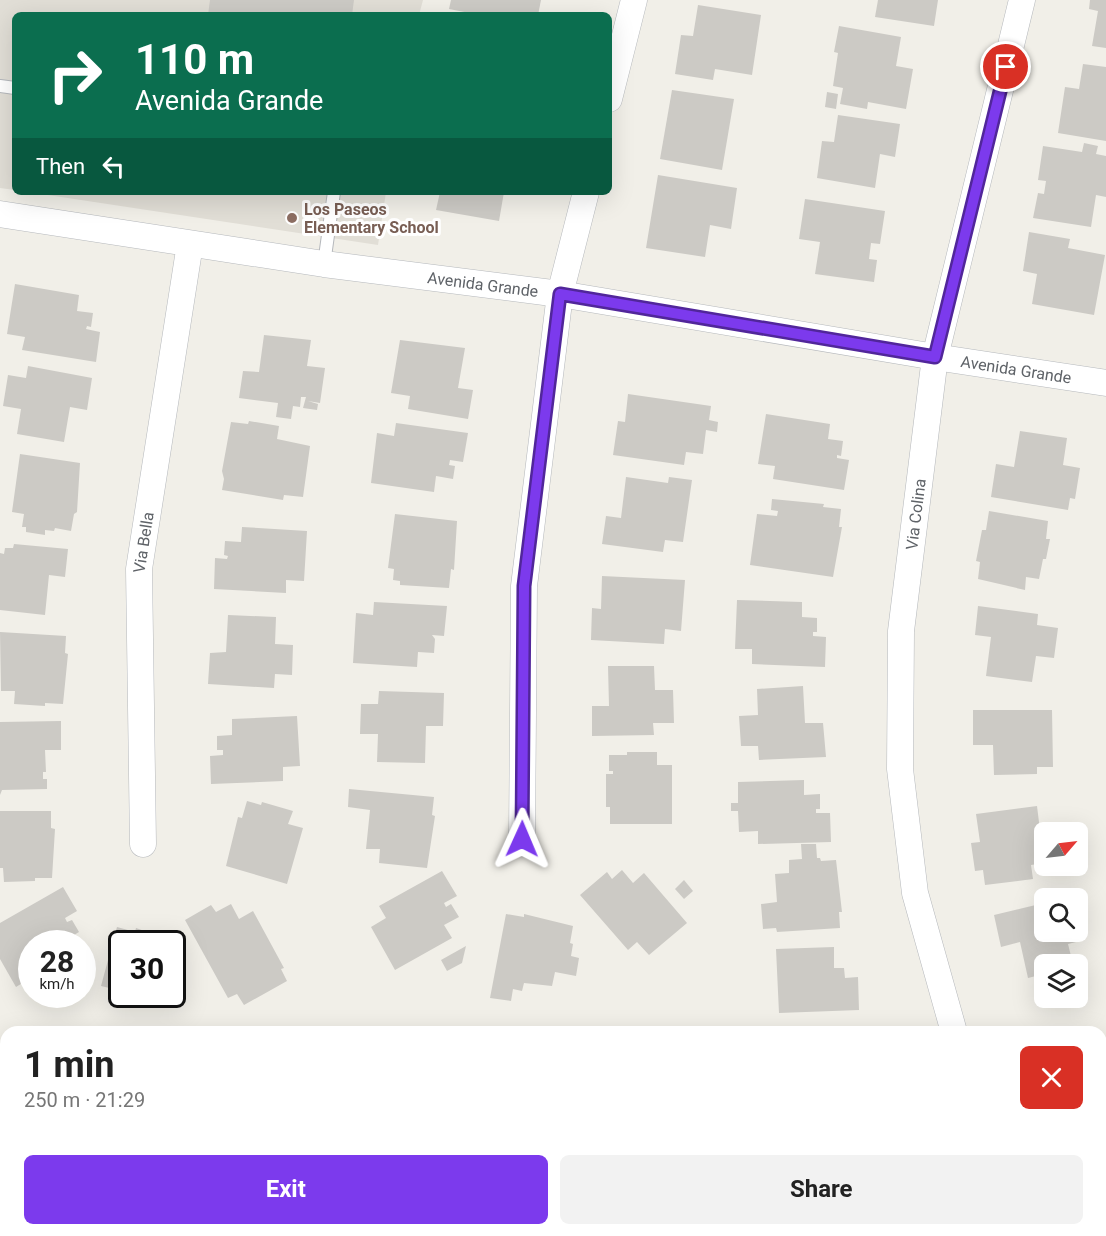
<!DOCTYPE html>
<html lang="en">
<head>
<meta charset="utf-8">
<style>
  body { margin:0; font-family:Roboto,sans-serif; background:#f2f2f2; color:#222; height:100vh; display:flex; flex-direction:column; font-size:22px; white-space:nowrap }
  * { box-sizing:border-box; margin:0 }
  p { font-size:20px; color:#767676 }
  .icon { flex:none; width:33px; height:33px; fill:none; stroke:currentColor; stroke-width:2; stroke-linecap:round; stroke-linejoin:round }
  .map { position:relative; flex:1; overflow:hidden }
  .side { position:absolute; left:0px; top:1026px; width:1107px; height:210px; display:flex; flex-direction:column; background:#fff; border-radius:18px 18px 0 0; box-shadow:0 6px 24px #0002 }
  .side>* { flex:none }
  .banner { position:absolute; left:12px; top:12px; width:600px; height:183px; border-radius:9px; box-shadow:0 6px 24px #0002; background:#0b6e4f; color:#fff; overflow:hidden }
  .needle { width:39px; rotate:62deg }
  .buttons { position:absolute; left:1034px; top:822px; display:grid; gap:12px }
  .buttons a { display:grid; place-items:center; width:54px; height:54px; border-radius:9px; background:#fff; box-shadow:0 6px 24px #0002; font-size:30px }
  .speed { position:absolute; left:18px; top:930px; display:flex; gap:12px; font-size:30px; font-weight:700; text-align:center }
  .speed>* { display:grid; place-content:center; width:78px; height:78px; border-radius:50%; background:#fff; box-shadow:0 6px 24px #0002; line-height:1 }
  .speed small { font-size:15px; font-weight:400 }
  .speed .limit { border:3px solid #111; border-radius:9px; background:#fff; color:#111 }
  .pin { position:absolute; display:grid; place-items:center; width:51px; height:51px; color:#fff; margin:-26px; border:3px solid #fff; border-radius:50%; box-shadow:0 2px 6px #0007 }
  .me { position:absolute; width:66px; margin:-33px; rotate:1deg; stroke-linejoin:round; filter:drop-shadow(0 0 4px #0008) }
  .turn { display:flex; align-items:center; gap:21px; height:126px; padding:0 24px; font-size:27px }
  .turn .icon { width:78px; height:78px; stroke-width:2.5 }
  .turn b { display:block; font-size:42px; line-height:51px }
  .then { display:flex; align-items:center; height:57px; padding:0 24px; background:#0003; gap:12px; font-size:22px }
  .round { display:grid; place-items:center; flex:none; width:63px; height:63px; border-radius:9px; background:#f2f2f2 }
  .headline { display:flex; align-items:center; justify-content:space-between; height:102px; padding:0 24px }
  h1 { font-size:36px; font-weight:700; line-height:45px }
  .action { display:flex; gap:12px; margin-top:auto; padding:12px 24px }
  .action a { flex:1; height:69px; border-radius:9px; background:#7c3aed; color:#fff; font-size:24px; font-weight:700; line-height:69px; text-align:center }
  .action a+a { background:#f2f2f2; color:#222 }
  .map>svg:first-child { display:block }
  .education { fill:#e1ded6 }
  .building { fill:#cccac5 }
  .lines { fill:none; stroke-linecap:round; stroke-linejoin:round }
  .lane-casing { stroke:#b5b8bc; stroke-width:14 }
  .street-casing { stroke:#b5b8bc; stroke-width:27 }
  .secondary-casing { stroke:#b6babf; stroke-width:34 }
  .lane { stroke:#fff; stroke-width:12 }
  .street { stroke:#fff; stroke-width:26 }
  .secondary { stroke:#fff; stroke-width:33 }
  .route-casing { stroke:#51269a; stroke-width:15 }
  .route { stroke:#7c3aed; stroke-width:10 }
  .education-dot { fill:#8d6e63; stroke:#fff; stroke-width:2 }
  .labels { text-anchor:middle; stroke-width:6; stroke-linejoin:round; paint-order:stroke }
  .education-label { font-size:16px; font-weight:bold; fill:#785e54; stroke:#fff; text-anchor:start }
  .street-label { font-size:16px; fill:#5f6368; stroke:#fff }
</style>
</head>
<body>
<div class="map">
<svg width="1106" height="1236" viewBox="0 0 1106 1236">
  <rect width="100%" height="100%" fill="#f1efe8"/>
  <!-- education -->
  <g class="education">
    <polygon points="0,0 423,0 419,15 15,15 15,190 0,188"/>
    <polygon points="28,192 386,192 378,245"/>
  </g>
  <!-- building -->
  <g class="building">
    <polygon points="210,0 354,0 352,15 208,15"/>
    <polygon points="451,0 541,0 538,15 480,15 449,9"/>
    <polygon points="878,0 938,0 934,26 875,17"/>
    <polygon points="1090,0 1106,0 1106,48 1092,46 1098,11 1089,9"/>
    <polygon points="698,5 761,15 752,75 715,69 713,80 675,74 681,35 693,36"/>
    <polygon points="839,26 901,37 896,66 913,69 906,109 868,102 867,109 840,104 843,88 833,86 838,53 834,52"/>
    <polygon points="1083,64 1106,67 1106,141 1058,133 1065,87 1079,89"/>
    <polygon points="672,90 734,99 722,170 660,159"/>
    <polygon points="827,92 838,94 836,109 825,107"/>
    <polygon points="838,115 900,124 895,157 880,154 875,188 817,178 822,141 834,142"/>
    <polygon points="1084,143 1098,146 1096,154 1106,156 1106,197 1096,195 1091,227 1033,218 1038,193 1044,194 1046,181 1038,180 1043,146 1082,152"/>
    <polygon points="658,175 737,188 731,229 710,225 705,257 646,248"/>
    <polygon points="440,192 504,192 499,221 436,210"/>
    <polygon points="805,199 885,211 880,244 871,243 869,259 877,260 874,282 815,274 820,242 799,239"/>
    <polygon points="1029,232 1070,239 1068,248 1105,255 1094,315 1032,304 1037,274 1023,271"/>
    <polygon points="15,284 79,295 77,311 93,313 91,327 87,326 86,329 100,332 96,362 22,350 25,337 7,334"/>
    <polygon points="264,335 311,340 307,366 325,368 320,403 308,401 318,404 317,410 303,408 306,397 301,397 300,407 293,406 291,419 276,417 278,403 239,398 243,371 259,372"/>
    <polygon points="400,340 465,348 458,388 473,390 468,419 408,409 410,396 391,393"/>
    <polygon points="28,366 92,378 87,410 70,407 64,442 17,434 21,409 3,406 8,375 26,378"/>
    <polygon points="628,394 711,406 709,420 718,422 717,432 706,430 703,454 686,452 684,465 613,455 618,421 625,422"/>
    <polygon points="766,414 830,424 828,439 843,441 841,456 837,455 837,458 849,460 844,490 773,479 775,466 758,464"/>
    <polygon points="249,421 279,426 277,439 310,446 303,497 284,495 283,500 222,490 224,479 222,471 231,422 248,424"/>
    <polygon points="396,423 468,433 463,462 450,460 449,465 455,466 453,479 436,476 434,492 371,483 377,433 394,436"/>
    <polygon points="1020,431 1067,438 1063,465 1080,468 1075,499 1070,498 1068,510 991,497 996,464 1014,467"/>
    <polygon points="20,454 80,463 77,512 74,514 71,531 55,528 54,531 45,530 45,535 26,532 26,527 22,527 24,514 12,512"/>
    <polygon points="626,477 668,483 669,477 692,480 683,542 665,540 663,552 602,544 606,516 621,518"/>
    <polygon points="772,499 824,504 823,507 841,509 839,527 842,527 833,577 750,565 757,514 777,516 778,511 771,510"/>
    <polygon points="989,511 1048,521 1046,539 1050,539 1046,559 1043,559 1039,579 1026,577 1025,590 978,579 980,562 976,561 982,530 986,530"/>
    <polygon points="395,514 457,521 454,570 451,569 449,588 400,585 400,581 393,580 394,569 388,568"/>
    <polygon points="242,527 307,531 304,581 286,580 286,593 214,589 215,558 227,559 228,556 224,555 225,541 241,542"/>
    <polygon points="14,544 68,549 65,577 49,575 45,615 0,610 0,553 4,554 5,548 13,548"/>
    <polygon points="602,576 685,580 681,631 665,629 664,644 591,640 592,608 601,609"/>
    <polygon points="737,600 802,602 802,617 817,618 817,632 813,632 813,636 826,637 825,667 752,664 752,649 735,649"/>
    <polygon points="374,602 447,606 444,636 432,635 435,639 434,653 418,652 417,667 353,663 356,613 373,615"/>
    <polygon points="978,606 1038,614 1037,625 1058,628 1054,658 1036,656 1032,682 986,676 991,637 975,635"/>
    <polygon points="228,615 276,617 275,644 293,645 292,675 275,674 274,688 208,684 210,653 226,652"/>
    <polygon points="0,632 66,636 65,653 68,654 63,704 45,703 45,706 14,704 15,691 1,691"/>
    <polygon points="608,666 654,666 655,690 673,690 674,723 653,723 654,735 592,736 592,706 609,706"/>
    <polygon points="803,686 805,723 823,723 826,757 759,760 758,746 741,746 739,716 758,715 757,689"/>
    <polygon points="379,691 444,693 443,726 426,726 425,763 377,762 378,734 360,734 361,704 378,704"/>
    <polygon points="973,710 1052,710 1053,767 1037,767 1037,774 994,775 993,745 973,745"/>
    <polygon points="297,716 300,766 283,767 283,781 211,784 210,756 223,755 223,750 217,750 217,736 232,735 232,719"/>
    <polygon points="61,721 61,750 45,750 46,772 43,772 43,779 47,779 47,789 2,790 0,795 0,722"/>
    <polygon points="627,752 657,752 657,765 672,765 672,824 610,824 610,807 606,807 606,774 613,774 613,771 609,771 609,755 627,755"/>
    <polygon points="804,780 804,795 820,794 820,809 816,809 816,813 830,813 831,842 758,844 758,831 739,832 738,811 731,811 731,803 738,803 738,782"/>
    <polygon points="349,789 434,797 432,815 435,816 427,868 379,863 380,849 366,849 370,810 348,807"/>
    <polygon points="247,801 261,805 262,802 293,811 288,824 303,828 287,884 226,866 238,817 242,818"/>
    <polygon points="1037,806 1044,863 1031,865 1033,879 985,885 983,870 975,871 971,843 980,842 976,814"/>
    <polygon points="0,811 51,811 51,828 55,829 52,878 35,878 35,881 4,882 3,868 0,868"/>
    <polygon points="801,844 816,844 817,858 820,858 821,861 836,860 842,912 839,912 840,928 777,932 776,928 763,929 761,904 777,902 775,874 789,873 789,860 802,859"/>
    <polygon points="622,870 633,883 644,873 687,923 649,955 637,942 628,950 580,895 607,872 612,879"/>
    <polygon points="442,871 457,896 444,903 446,907 451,904 459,917 444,925 452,938 395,970 371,927 386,918 379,906"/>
    <polygon points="684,880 693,891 684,899 675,889"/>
    <polygon points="63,887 77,911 65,918 67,922 72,920 79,932 64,941 66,944 32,944 32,977 16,987 0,959 0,923"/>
    <polygon points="1044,903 1044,932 1077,932 1078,911 1084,940 1068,944 1073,964 1044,964 1044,974 1028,978 1020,942 1001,947 994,915"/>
    <polygon points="231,904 239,919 253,911 284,968 281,969 287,981 244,1005 237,994 228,998 185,920 211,905 216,912"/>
    <polygon points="506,914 524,917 524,914 573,926 570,943 573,944 571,956 579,958 576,976 555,972 552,986 524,983 522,991 513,989 511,1001 490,998"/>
    <polygon points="117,927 135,932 136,928 184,945 179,960 182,962 173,996 172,944 122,944 122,994 159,994 158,1002 117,995 118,990 101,986"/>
    <polygon points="466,946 462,963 447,971 441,960"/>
    <polygon points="834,947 834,968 844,968 845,978 858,977 859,1010 779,1013 776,949"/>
    <polygon points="0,1117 6,1131 6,1143 0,1145"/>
    <polygon points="6,1145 6,1164 0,1165 0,1147"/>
  </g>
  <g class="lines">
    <!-- lane casing -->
    <g class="lane-casing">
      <g id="lane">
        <polyline points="0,86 15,88"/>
        <polyline points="324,264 334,192"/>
      </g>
    </g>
    <!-- street casing -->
    <g class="street-casing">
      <g id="street">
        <polyline points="609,99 634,0"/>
        <path id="s1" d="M 0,214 L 324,264 L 560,294 L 935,357 L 1106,383"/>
        <polyline points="522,839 524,586 560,294 586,192"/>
        <path id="s2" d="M 143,844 L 139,569 L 190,244"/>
        <path id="s3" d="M 954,1032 L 915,893 L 900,769 L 901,631 L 935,357 L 1022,0"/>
      </g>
    </g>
    <!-- secondary casing -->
    <g class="secondary-casing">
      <g id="secondary">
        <polyline points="1101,1212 1106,1212"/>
        <polyline points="559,1236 711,1230"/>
      </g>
    </g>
    <!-- lane -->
    <use href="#lane" class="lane"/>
    <!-- street -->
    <use href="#street" class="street"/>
    <!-- secondary -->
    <use href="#secondary" class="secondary"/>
  </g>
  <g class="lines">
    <!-- route casing -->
    <g class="route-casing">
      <polyline id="route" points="522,839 524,586 560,294 935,357 1006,67"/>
    </g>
    <!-- route -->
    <use href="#route" class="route"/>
  </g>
  <!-- markers -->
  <circle class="education-dot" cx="292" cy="218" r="6"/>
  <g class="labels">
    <!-- education labels -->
    <g class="education-label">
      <text x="304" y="215">Los Paseos<tspan x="304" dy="18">Elementary School</tspan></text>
    </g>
    <!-- street labels -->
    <g class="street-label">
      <text dy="6" stroke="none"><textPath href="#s1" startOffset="488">Avenida Grande</textPath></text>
      <text dy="6" stroke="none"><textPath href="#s1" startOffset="1028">Avenida Grande</textPath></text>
      <text dy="6" stroke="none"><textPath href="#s3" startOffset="525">Via Colina</textPath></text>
      <text dy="6" stroke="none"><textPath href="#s2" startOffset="302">Via Bella</textPath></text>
    </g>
  </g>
</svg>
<div class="buttons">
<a><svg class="needle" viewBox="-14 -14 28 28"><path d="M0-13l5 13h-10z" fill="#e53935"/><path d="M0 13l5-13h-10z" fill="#767676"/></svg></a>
<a><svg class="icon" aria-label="search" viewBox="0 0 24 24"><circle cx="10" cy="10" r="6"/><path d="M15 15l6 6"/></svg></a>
<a><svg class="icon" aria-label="layers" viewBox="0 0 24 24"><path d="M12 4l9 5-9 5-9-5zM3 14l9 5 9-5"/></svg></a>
</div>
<div class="speed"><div>28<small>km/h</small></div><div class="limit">30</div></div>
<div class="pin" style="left:1006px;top:67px;background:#d93025"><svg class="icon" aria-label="arrive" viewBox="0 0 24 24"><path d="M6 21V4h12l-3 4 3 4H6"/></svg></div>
<svg class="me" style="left:522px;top:839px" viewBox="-20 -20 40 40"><path d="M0-17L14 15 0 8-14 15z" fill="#7c3aed" stroke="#fff" stroke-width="4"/></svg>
<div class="banner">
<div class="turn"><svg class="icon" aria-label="right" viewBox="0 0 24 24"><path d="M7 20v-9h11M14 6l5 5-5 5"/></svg><div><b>110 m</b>Avenida Grande</div></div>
<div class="then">Then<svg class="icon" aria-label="left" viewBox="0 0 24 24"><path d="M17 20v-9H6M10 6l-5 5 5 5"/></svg></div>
</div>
<section class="side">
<div class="headline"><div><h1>1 min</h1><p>250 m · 21:29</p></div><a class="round" style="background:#d93025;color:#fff"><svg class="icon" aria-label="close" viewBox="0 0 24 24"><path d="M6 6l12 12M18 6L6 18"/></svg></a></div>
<div class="action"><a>Exit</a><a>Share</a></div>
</section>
</div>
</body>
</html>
